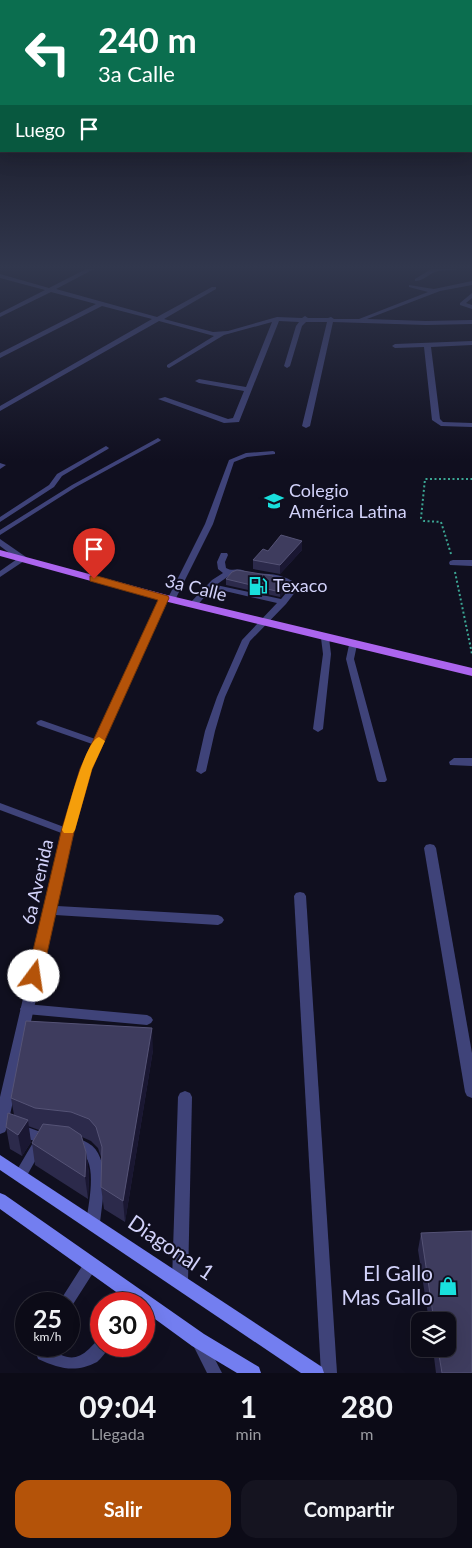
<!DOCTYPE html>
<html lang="es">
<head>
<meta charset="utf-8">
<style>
  body { margin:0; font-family:Lato,sans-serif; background:#151420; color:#f1f3f6; height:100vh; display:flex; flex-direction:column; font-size:19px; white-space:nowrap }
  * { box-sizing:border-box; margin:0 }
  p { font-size:16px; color:#9a9ba1 }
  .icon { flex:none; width:28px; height:28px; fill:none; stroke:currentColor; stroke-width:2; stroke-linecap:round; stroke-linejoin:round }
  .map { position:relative; height:1373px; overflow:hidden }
  .sheet { display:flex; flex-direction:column; background:#0c0b17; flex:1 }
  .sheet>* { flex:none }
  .hud { position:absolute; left:0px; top:0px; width:472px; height:152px; box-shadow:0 5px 20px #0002,0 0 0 1px #2c2b36; background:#0b6e4f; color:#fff; overflow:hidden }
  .fabs { position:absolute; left:411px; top:1312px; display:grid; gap:10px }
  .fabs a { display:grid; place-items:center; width:45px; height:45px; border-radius:10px; background:#0c0b17; box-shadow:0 5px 20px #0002,0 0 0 1px #2c2b36; font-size:25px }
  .speed { position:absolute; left:15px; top:1292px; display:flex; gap:10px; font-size:25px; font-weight:700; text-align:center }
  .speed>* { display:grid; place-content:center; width:65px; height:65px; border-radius:50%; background:#0c0b17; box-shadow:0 5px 20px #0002,0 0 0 1px #2c2b36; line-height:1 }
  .speed small { font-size:12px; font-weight:400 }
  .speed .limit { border:8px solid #d22; background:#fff; color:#111 }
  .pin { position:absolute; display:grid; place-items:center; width:42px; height:42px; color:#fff; margin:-51px -21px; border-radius:50% 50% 50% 0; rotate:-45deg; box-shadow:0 0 5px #0007 }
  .pin .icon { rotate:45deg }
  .me { position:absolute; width:55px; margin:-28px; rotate:14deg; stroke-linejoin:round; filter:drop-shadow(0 0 4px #0008) }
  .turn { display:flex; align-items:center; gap:18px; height:105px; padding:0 15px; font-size:22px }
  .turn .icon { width:65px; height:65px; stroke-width:2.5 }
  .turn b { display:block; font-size:35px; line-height:42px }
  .then { display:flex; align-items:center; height:48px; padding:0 15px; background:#0003; gap:10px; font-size:19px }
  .eta { display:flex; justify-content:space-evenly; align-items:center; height:85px; text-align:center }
  .eta b { font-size:30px; font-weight:700; line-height:35px }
  .action { display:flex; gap:10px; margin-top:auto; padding:10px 15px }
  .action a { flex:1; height:58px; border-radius:15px; background:#b45309; color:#fff; font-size:20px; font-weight:700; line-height:58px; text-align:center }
  .action a+a { background:#151420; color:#f1f3f6 }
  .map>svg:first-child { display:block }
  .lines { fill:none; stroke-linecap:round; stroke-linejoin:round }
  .path { stroke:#3ba593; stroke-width:2; stroke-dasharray:2 2.5; stroke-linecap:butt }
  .service { fill:#3f4379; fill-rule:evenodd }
  .pedestrian { fill:#3f4379; fill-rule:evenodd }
  .minor { fill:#3f4379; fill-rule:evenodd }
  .secondary { fill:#737ef0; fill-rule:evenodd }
  .primary { fill:#ac65ee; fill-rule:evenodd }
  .wall { fill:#2c2a4b }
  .shaded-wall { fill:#1a1732 }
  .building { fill:#3e3c5e; stroke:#555376 }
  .route { fill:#b45309; stroke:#753606 }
  .slow { fill:#f59e0b }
  .labels { text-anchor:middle; stroke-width:4; stroke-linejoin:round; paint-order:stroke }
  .poi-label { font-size:18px; fill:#d2d2fa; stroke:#100f1f; text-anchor:start }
  .street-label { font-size:18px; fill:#d2d2fa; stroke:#100f1f }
  .near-street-label { font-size:21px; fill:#d2d2fa; stroke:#100f1f }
  .near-poi-label { font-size:21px; fill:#d2d2fa; stroke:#100f1f; text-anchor:end }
</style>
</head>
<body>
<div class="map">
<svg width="472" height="1373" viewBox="0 0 472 1373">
  <rect width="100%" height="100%" fill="#100f1f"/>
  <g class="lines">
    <!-- path -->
    <g class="path">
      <polyline points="451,554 441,522 424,521 421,518 425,479 472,479"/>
      <polyline points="455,572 472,654"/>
    </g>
    <!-- service -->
    <g class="service">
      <polygon points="472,293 472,298 466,303 472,305 472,309 460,305 460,303"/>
      <polygon points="158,438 161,440 160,441 76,487 0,535 0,530 72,485"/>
      <polygon points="106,446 109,448 108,449 62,476 54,487 0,522 0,517 49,485 57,474"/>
      <polygon points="273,451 275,452 275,454 247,457 234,462 213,524 175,600 171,602 168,602 167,600 205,524 229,460 246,453"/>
      <path d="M 221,553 L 227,553 L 228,555 L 225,562 L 226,568 C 232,572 240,567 246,572 L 242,574 L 230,575 L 216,585 L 281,599 L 291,587 L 282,582 L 260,578 L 259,576 L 260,574 C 273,573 291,577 299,587 L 286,604 L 250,641 L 225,697 L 215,731 L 206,771 L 201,774 L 196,771 L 205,731 L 217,697 L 242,640 L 277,603 L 212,588 L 196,607 L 190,607 L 189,605 L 190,603 L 212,580 L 223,573 L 218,569 L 217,562 Z"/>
      <polygon points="20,557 26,557 27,559 0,577 0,571"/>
      <polygon points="325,635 329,638 331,654 323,729 318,732 313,729 323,654 321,638"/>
      <polygon points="353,642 357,645 354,659 387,780 385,782 379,782 377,780 346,659 349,645"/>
      <polygon points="41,720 101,741 103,743 101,745 95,745 38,725 36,723 38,721"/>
      <polygon points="0,803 72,830 73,832 72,834 64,834 0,810"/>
      <polygon points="26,1004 147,1015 151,1017 153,1020 151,1023 147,1025 26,1014 22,1012 20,1009 22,1006"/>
      <polygon points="19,1124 46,1134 48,1138 25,1179 20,1181 15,1179 14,1175 34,1141 15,1134 13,1130 15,1126"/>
      <path d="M 73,1137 C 78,1139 83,1140 88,1143 C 112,1156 102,1202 100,1224 L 98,1228 L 93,1230 L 88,1228 L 86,1224 C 88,1205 99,1163 80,1151 C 77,1149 72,1148 69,1147 L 67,1143 L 69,1139 Z"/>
      <polygon points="91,1258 96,1260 98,1265 70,1309 69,1309 69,1304 58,1304 86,1260"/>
      <polygon points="199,1336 204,1338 222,1373 207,1373 192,1343 194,1338"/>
      <path d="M 101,1339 L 101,1346 L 109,1346 C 106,1353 102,1357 97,1362 C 76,1373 60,1369 38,1359 L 34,1346 L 48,1346 L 49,1349 C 65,1357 74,1363 89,1349 C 93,1345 96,1341 101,1339 Z"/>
    </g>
    <!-- pedestrian -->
    <polygon class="pedestrian" points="454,758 472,758 472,766 450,765 449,762"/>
    <!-- minor -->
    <g class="minor">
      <polygon points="86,269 94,269 56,289 157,317 212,287 216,287 216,289 164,319 213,332 228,331 277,317 302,318 305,316 308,318 328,318 331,317 334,319 359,319 428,292 409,287 409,285 434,289 472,281 472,285 440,291 367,319 426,321 472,320 472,324 426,325 333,322 310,426 306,428 302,426 327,322 306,322 302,326 290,366 287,368 284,366 296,326 299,322 279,321 239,422 224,423 158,399 165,397 228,419 233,418 244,391 199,383 195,381 199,379 246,387 272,322 224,335 169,368 167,367 167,365 214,336 159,321 0,411 0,406 152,319 102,306 0,358 0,353 96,304 51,292 0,317 0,313 45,290 0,278 0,274 49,288"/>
      <path d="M 431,269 L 456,269 C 449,272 441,269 435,272 C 427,275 423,281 415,281 L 415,279 Z"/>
      <polygon points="472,341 472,345 431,347 440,419 443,422 472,423 472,427 441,426 432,420 424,347 395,348 392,346 395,344"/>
      <polygon points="0,463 6,465 0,469"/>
      <polygon points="0,539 26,557 27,559 26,561 20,561 0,546"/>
      <polygon points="453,560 472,560 472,566 450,565 449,563 450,561"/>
      <polygon points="164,595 169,598 91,769 74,832 57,906 218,915 222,917 224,920 222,923 218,925 55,915 7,1128 5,1132 0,1134 0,1097 62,832 81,769 159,598"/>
      <polygon points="430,844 434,845 436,848 472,1053 472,1098 467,1096 465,1092 424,848 426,845"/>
      <polygon points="300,892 304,893 306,896 337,1373 321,1373 294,896 296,893"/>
      <polygon points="185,1091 190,1093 192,1097 188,1281 186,1286 180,1289 174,1286 172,1281 178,1097 180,1093"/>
    </g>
    <!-- secondary -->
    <g class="secondary">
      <polygon points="0,1155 322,1367 324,1373 301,1373 0,1170"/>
      <polygon points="0,1193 5,1195 204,1334 259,1367 261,1373 237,1373 192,1346 144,1311 144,1304 133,1304 0,1209"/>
    </g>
    <!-- primary -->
    <polygon class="primary" points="0,550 167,595 472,668 472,676 160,600 0,556"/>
  </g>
  <!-- wall -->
  <g class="wall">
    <polygon points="302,550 280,574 253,569 253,560 268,551"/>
    <polygon points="273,578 289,587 280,597 226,585 226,579"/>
    <polygon points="153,1050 125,1222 104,1209 101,1187 102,1160 98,1148 91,1141 82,1137 86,1152 89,1174 88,1199 35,1165 32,1143 39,1130 28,1126 31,1142 22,1156 10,1149 6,1127 14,1115 11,1098"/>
    <polygon points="421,1233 472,1373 436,1373 433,1349 448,1349 448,1321 429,1321 418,1250"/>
  </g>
  <!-- shaded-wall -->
  <g class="shaded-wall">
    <polygon points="302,541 302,550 280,574 280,565"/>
    <polygon points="289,582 289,587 280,597 280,592"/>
    <polygon points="152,1028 153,1050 125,1222 123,1201"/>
    <polygon points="28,1120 31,1142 22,1156 18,1135"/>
    <polygon points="86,1152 89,1174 88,1199 85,1177"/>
  </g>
  <!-- building -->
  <g class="building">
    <polygon points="281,535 302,541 280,565 253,560 263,549 268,551"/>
    <polygon points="237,570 273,576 272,578 289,582 280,592 226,579 232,572"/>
    <polygon points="26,1021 152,1028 123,1201 101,1187 102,1147 96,1127 89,1119 71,1112 35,1108 11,1098"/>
    <polygon points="8,1113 28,1120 18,1135 6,1127"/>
    <polygon points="43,1124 69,1127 81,1135 86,1152 85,1177 32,1143"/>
    <polygon points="472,1231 472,1373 442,1373 438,1349 448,1349 448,1321 434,1321 421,1233"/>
  </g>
  <!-- sky -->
  <linearGradient id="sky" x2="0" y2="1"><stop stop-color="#090811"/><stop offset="0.58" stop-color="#31374d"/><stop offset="1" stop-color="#31374d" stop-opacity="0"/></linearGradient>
  <rect width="472" height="461" fill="url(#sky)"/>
  <!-- route -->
  <polygon class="route" points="90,576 97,576 168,596 169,598 92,769 74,832 42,976 39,980 34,982 29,980 27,976 61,832 80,769 158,600 90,581"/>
  <!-- slow -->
  <path class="slow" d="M 99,737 L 105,741 L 92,769 L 75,830 L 73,833 L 64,833 L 62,830 C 67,814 85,740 99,737 Z"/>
  <!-- icons -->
  <defs>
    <g id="university-bare" transform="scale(1.5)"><path d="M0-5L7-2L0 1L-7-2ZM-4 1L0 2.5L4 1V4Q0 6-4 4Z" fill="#19dfdd" stroke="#100f1f" stroke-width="2.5" paint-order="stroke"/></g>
    <g id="fuel-bare" transform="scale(1.5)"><path d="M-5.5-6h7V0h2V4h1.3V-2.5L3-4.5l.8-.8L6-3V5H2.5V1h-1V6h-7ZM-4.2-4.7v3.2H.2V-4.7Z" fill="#19dfdd" stroke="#100f1f" stroke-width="2.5" paint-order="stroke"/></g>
    <g id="shop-bare" transform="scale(1.5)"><path d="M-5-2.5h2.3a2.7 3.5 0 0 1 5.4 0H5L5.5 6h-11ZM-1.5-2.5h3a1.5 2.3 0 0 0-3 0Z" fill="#19dfdd" stroke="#100f1f" stroke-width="2.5" paint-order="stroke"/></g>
  </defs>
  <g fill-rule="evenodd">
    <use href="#university-bare" x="274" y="501"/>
    <use href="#fuel-bare" x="258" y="586"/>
    <use href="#shop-bare" x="448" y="1286"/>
  </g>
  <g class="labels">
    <!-- poi labels -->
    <g class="poi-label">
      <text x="289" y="497">Colegio<tspan x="289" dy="21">América Latina</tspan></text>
      <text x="273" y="592">Texaco</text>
    </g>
    <!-- street labels -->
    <g class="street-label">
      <text transform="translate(196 588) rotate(14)" y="6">3a Calle</text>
      <text transform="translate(38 882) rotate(-77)" y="6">6a Avenida</text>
    </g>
    <!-- near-street labels -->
    <g class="near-street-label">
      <text transform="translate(171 1248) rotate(34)" y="7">Diagonal 1</text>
    </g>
    <!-- near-poi labels -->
    <g class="near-poi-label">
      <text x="433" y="1281">El Gallo<tspan x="433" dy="24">Mas Gallo</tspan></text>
    </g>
  </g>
</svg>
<div class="fabs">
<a><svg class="icon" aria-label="layers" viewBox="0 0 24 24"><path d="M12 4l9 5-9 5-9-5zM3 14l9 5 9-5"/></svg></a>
</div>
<div class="speed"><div>25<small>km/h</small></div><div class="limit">30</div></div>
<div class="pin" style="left:94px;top:579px;background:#d93025"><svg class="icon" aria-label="arrive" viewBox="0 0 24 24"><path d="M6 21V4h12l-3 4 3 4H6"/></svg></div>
<svg class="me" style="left:34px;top:976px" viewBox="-20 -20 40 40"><circle r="19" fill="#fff"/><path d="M0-13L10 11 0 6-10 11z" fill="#b45309"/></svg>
<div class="hud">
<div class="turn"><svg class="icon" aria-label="left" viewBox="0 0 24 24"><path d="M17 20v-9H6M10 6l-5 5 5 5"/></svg><div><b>240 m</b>3a Calle</div></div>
<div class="then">Luego<svg class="icon" aria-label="arrive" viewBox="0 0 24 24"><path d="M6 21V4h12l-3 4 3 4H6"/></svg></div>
</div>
</div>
<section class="sheet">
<div class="eta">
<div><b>09:04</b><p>Llegada</p></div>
<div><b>1</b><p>min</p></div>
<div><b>280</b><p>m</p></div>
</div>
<div class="action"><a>Salir</a><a>Compartir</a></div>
</section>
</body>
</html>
